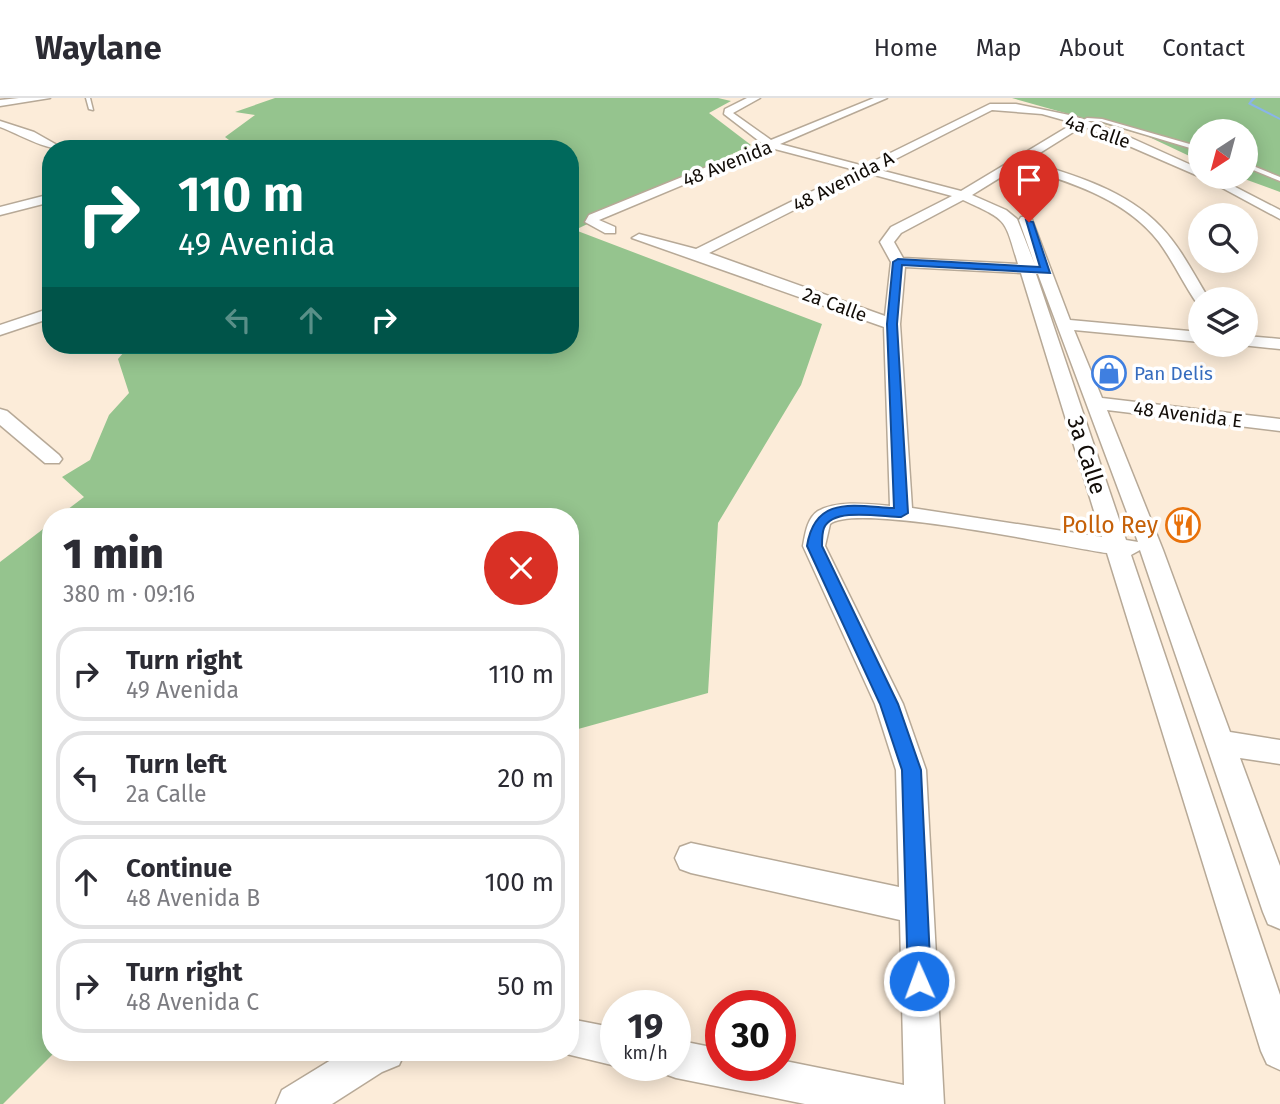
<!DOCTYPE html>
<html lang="en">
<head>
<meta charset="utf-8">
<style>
  body { margin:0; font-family:"Fira Sans",sans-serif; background:#f7f7f7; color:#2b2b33; height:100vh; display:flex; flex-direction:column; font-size:26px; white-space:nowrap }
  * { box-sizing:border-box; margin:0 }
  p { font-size:23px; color:#7c7c81 }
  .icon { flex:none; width:38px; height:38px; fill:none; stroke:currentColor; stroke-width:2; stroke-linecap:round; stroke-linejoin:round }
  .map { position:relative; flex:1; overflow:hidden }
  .panel { position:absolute; left:42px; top:410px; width:537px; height:553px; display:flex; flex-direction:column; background:#fff; border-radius:28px; box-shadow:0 4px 18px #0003 }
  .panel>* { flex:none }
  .top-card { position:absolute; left:42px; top:42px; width:537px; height:214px; border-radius:28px; box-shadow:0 4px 18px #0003; background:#00695c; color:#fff; overflow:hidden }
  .needle { width:46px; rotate:216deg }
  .buttons { position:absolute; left:1188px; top:21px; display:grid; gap:14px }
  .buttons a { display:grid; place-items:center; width:70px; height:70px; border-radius:50%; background:#fff; box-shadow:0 4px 18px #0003; font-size:35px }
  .speed { position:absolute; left:600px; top:892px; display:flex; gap:14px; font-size:35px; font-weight:700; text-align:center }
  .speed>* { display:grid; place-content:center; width:91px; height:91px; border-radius:50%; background:#fff; box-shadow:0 4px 18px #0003; line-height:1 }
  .speed small { font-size:18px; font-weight:400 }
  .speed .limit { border:10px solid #d22; background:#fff; color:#111 }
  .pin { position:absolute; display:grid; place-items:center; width:60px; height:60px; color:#fff; margin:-72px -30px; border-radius:50% 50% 50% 0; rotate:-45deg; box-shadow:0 0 7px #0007 }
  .pin .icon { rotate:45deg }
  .me { position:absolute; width:77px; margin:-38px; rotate:358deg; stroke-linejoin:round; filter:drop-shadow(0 0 5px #0008) }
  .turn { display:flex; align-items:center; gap:24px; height:147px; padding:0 21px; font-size:32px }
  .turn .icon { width:91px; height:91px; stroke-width:2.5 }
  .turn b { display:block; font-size:49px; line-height:60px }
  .lanes { display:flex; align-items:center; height:66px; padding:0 21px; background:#0003; justify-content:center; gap:35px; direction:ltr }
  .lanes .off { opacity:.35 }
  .round { display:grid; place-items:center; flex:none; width:74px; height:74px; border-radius:37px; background:#f7f7f7 }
  .overview { display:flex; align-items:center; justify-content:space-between; height:119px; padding:0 21px }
  h1 { font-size:42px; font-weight:800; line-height:52px }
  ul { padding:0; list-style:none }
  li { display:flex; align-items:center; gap:21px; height:94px; margin:0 14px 10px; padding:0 7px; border:4px solid #e1e1e2; border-radius:28px }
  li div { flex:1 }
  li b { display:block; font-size:26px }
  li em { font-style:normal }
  header { display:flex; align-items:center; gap:42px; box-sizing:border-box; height:98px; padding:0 35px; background:#fff; border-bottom:2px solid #e1e1e2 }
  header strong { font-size:33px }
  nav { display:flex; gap:38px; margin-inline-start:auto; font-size:24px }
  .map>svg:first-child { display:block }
  .forest { fill:#95c48e }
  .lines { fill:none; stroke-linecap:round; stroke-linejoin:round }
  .stream { fill:#89b4e9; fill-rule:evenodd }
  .service-casing { stroke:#b7a997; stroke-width:3 }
  .minor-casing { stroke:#b7a997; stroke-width:3 }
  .service { fill:#fff; fill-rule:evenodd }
  .minor { fill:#fff; fill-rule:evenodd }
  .route { fill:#1a73e8; stroke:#114b97; stroke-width:2 }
  .labels { text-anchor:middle; stroke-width:7; stroke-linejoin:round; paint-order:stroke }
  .far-street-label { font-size:19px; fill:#110c07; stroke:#fff }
  .far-shop-label { font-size:19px; fill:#366cbe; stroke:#fff; text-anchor:start }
  .street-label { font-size:23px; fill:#110c07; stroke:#fff }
  .food-label { font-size:23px; fill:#c56008; stroke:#fff; text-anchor:end }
</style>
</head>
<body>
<header>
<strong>Waylane</strong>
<nav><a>Home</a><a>Map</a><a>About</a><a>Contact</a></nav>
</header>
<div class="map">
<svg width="1280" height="1006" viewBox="0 0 1280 1006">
  <rect width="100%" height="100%" fill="#fcecd9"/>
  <!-- forest -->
  <g class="forest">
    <polygon points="275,0 718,0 731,3 709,15 751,47 575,132 822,226 801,287 718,425 708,595 571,633 570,418 59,418 84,399 62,379 90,362 109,317 129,295 118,261 130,247 570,247 570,51 241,51 225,39 255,17 235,14"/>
    <polygon points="1012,0 1280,0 1280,94 1239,79 1246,79 1246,33 1200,33 1200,63 1147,38"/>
    <polygon points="51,425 51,954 55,954 3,1006 0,1006 0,464"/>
  </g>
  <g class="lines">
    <!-- stream -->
    <polygon class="stream" points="1252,0 1256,0 1251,5 1280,20 1280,22 1248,6"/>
    <!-- service casing -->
    <g class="service-casing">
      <g id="service">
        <polygon points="86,0 90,0 93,12 89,11"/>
        <polygon points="1087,20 1102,21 1200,49 1200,53 1100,23 1090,23 1080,26 1080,24"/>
        <polygon points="1246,65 1280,79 1280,83 1246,69"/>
      </g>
    </g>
    <!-- minor casing -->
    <g class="minor-casing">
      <g id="minor">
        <polygon points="19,0 50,0 0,8 0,2"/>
        <path d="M 747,0 L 760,0 L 733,15 L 771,42 L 874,0 L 887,0 L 780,46 L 864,68 L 990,6 L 1016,6 L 1074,18 L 1129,39 L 1200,71 L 1200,78 L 1196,77 L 1083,28 L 1027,63 C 1074,77 1126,92 1161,129 C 1181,150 1194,177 1209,201 L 1200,201 L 1200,206 L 1196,204 C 1183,185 1173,163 1159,144 C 1125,100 1069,84 1019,68 L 972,97 L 1006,112 L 1017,121 L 1035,167 L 1019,122 L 1021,119 L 1031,119 L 1070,222 L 1200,234 L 1200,244 L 1074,232 L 1102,300 L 1280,321 L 1280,333 L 1107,312 L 1163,452 L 1230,634 L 1280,642 L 1280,666 L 1240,660 L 1280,768 L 1280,831 L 1268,826 L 1263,814 L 1140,452 L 1131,457 L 1280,897 L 1280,972 L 1267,966 L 1261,953 L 1107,455 C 1064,449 856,404 830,426 L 825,448 L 903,606 L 926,672 L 944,1006 L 805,1006 L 676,980 L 662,975 L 660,968 L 676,968 L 676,942 L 721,951 L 721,968 L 780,968 L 780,962 L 904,987 L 900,822 L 691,775 L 680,771 L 675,760 L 680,749 L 691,745 L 899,789 L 896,672 L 875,606 L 803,448 C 805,437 807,420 818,413 C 838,402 868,406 890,408 L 884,229 L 632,140 L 639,136 L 696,151 L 855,72 L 771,50 L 599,122 L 615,129 L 615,135 L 605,135 L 585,124 L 589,117 L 763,46 L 724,16 L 725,11 ZM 992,12 L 1042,16 L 1074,25 L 961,93 L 876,71 ZM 867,75 L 952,98 L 891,129 L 880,144 L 891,164 L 885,218 L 709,155 ZM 963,102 C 1008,123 1004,119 1018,166 L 903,160 L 894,144 L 901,135 ZM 905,169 L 1021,175 L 1102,439 L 912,410 L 900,226 ZM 1036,176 L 1038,176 L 1138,444 L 1126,442 Z"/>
        <path d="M 0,23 L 34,34 L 64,51 C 43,51 21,37 0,29 Z"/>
        <polygon points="1202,79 1216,79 1280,112 1280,121"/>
        <polygon points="51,96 51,104 0,117 0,109"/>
        <polygon points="51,210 51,220 0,237 0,227"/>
        <polygon points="1246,238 1280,241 1280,251 1241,247 1246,247"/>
        <polygon points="0,311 7,313 59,357 62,361 59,365 45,365 0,327"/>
        <polygon points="570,921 616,930 616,968 558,954 570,954"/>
        <polygon points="344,954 405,954 399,967 382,974 332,1006 276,1006 282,992"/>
      </g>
    </g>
    <!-- service -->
    <use href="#service" class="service"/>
    <!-- minor -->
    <use href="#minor" class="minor"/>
  </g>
  <!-- route -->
  <path class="route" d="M 1026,122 L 1033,124 L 1050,175 L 902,167 L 897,226 L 908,415 L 901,419 C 882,419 833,409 824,430 C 822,435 822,443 822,448 L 898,606 L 921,672 L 931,883 L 928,891 L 919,894 L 911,891 L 908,883 L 902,672 L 880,606 L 807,448 C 815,397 854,408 894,410 L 887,226 L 893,164 L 898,161 L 1040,169 Z"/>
  <!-- icons -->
  <defs>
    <g id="shop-ring" transform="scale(1.75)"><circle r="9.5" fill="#fff" stroke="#3f7fe0" stroke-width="1.5"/><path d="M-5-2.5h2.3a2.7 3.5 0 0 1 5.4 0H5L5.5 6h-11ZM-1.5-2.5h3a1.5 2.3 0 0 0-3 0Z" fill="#3f7fe0"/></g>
    <g id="restaurant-ring" transform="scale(1.75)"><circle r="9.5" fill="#fff" stroke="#e8710a" stroke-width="1.5"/><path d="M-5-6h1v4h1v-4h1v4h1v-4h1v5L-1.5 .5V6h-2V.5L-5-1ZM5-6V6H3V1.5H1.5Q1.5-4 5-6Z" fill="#e8710a"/></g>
  </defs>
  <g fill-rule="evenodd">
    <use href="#shop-ring" x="1109" y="275"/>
    <use href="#restaurant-ring" x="1183" y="427"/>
  </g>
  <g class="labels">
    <!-- far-street labels -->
    <g class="far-street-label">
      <text transform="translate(1098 33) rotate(19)" y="7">4a Calle</text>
      <text transform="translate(727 65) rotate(-22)" y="7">48 Avenida</text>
      <text transform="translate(843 83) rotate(-27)" y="7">48 Avenida A</text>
      <text transform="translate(835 206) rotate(20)" y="7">2a Calle</text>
      <text transform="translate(1188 316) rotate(7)" y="7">48 Avenida E</text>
    </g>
    <!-- far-shop labels -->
    <g class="far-shop-label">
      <text x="1134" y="282">Pan Delis</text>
    </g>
    <!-- street labels -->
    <g class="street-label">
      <text transform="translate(1087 357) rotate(72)" y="8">3a Calle</text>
    </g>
    <!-- food labels -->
    <g class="food-label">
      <text x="1158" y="435">Pollo Rey</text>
    </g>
  </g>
</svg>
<div class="buttons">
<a><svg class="needle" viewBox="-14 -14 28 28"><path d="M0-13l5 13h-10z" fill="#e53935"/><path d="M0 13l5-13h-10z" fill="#7c7c81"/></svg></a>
<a><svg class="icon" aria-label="search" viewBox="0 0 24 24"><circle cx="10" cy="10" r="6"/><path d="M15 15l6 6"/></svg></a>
<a><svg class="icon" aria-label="layers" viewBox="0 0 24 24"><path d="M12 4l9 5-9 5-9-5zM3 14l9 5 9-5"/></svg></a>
</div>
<div class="speed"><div>19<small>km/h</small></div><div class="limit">30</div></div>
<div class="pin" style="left:1029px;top:124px;background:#d93025"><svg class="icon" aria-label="arrive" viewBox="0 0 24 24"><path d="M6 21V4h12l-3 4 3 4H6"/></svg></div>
<svg class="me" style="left:919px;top:883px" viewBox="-20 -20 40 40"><circle r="17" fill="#1a73e8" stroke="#fff" stroke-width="3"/><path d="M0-11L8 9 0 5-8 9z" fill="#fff"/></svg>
<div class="top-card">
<div class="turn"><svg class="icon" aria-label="right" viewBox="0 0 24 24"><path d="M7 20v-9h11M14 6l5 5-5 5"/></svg><div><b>110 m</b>49 Avenida</div></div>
<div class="lanes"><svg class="icon off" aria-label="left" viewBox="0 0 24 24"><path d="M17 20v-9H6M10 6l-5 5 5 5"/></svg><svg class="icon off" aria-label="ahead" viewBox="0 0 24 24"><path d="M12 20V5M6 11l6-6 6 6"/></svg><svg class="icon" aria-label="right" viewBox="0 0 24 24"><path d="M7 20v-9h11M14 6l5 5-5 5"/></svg></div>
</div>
<section class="panel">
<div class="overview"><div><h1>1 min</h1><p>380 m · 09:16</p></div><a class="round" style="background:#d93025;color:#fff"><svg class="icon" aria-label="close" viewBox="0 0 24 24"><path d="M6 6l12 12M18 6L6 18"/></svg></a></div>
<ul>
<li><svg class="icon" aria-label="right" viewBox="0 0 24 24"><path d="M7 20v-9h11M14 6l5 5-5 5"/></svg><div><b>Turn right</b><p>49 Avenida</p></div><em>110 m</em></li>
<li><svg class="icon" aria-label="left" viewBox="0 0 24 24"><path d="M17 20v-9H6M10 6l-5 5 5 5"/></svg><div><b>Turn left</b><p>2a Calle</p></div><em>20 m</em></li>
<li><svg class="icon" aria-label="ahead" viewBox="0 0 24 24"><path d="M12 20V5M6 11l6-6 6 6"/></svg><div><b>Continue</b><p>48 Avenida B</p></div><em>100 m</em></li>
<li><svg class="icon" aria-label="right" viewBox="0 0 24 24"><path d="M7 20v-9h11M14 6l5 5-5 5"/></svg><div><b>Turn right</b><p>48 Avenida C</p></div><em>50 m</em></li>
</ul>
</section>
</div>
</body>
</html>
